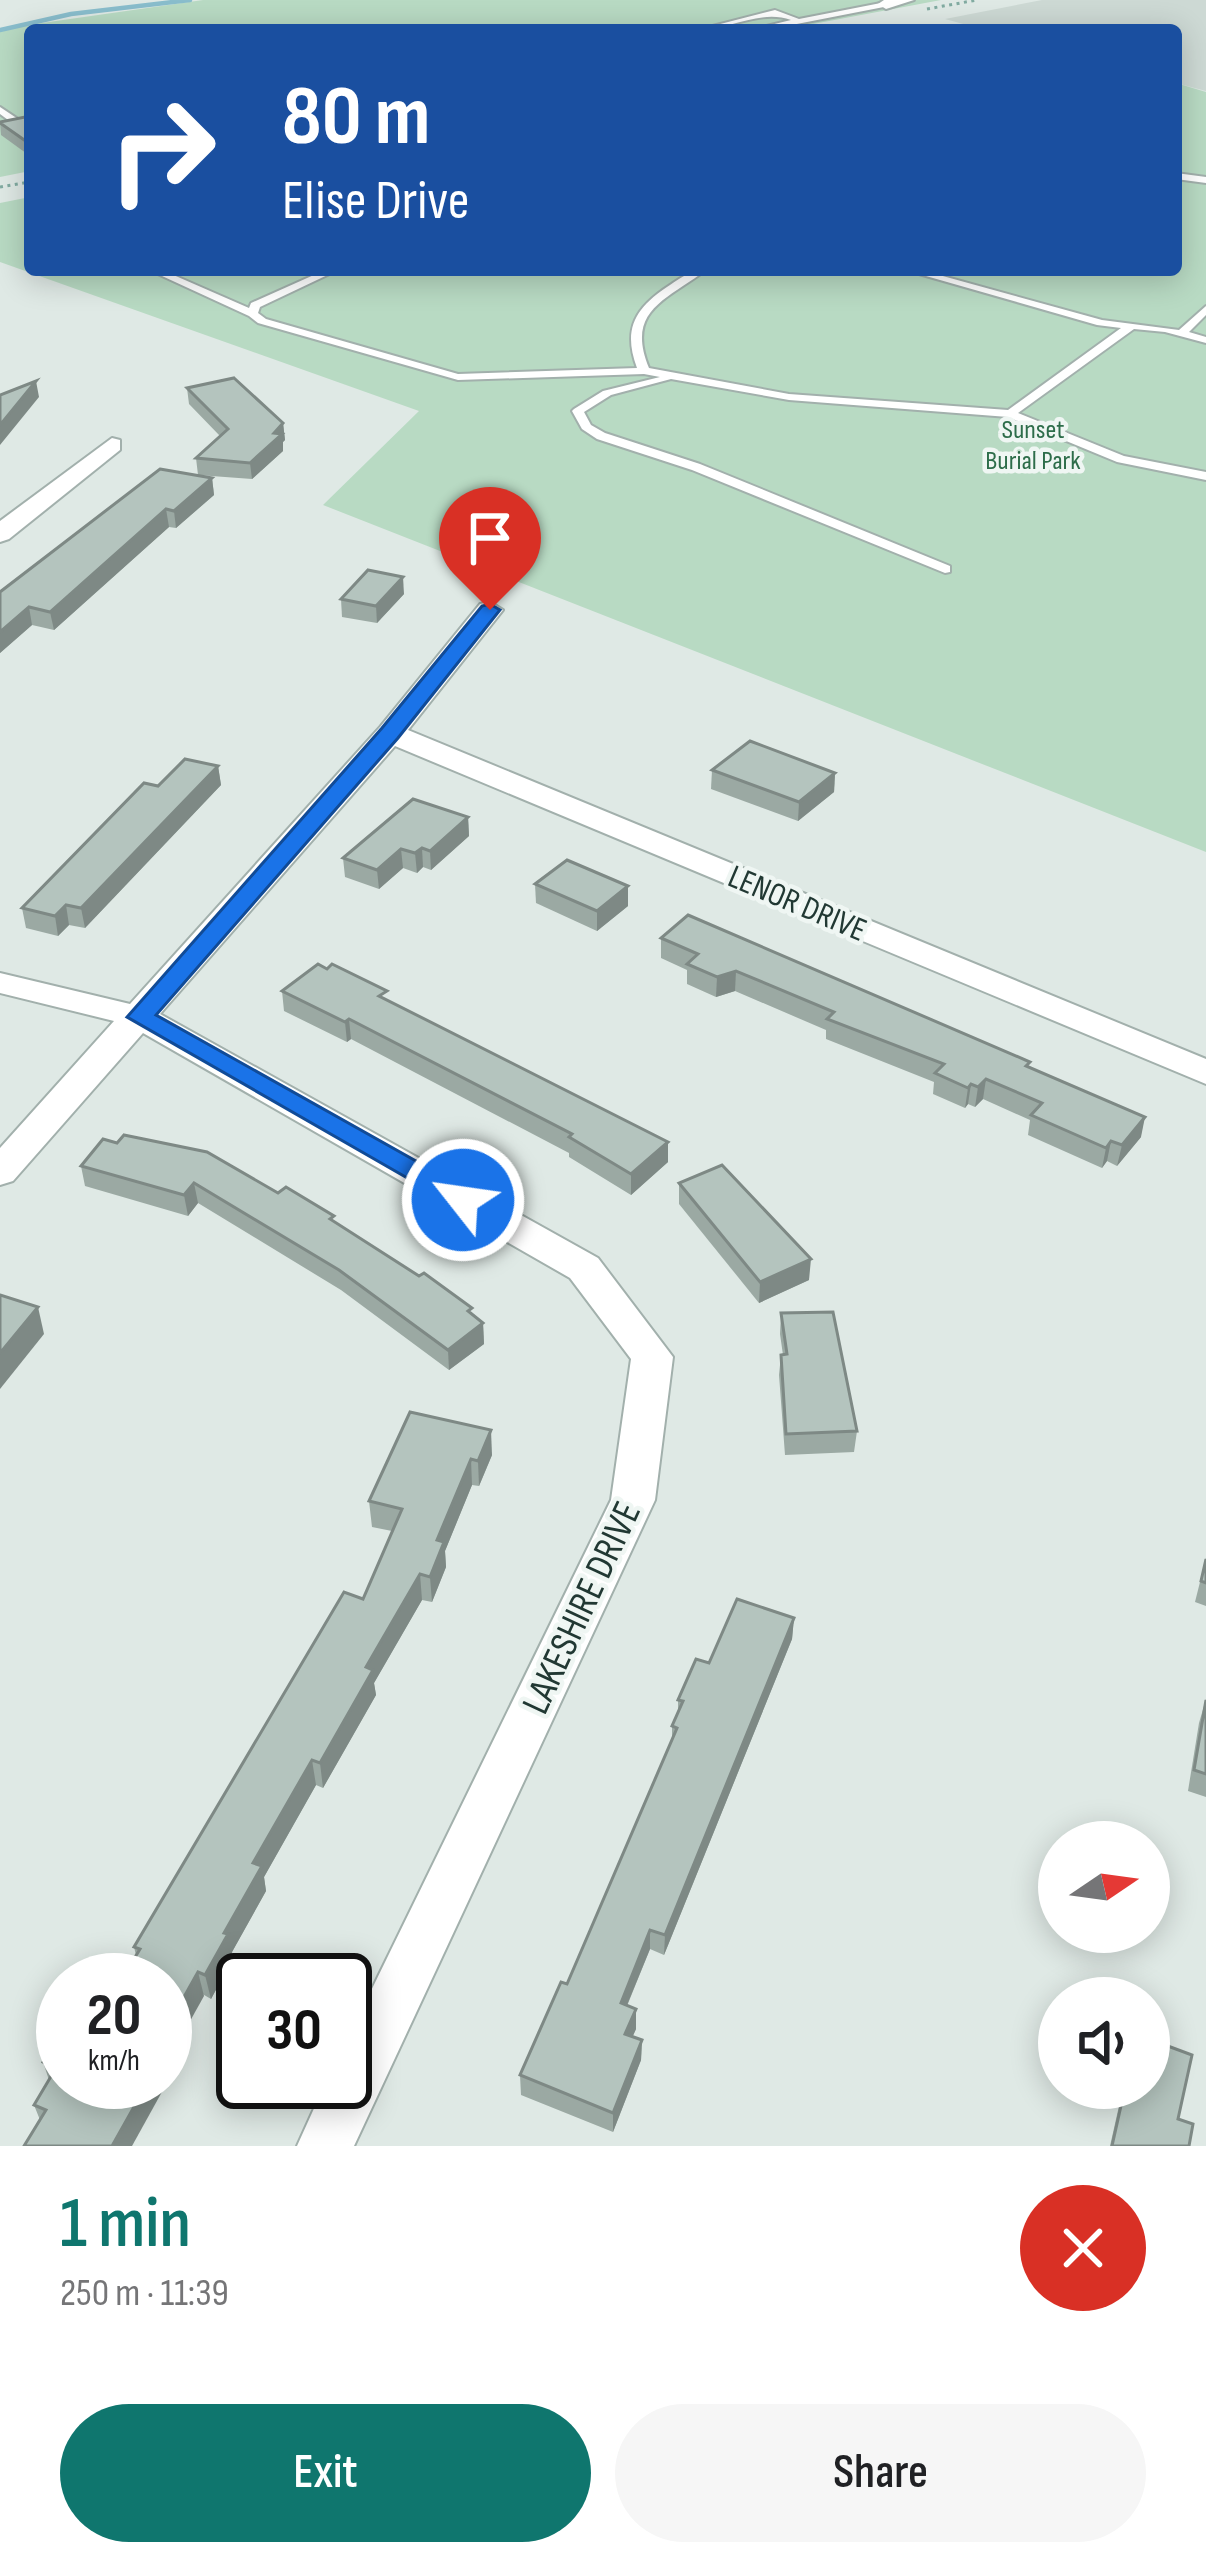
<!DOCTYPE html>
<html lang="en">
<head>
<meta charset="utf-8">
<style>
  body { margin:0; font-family:"Sofia Sans Condensed",sans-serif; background:#f6f6f6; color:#202124; height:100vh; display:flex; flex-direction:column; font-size:45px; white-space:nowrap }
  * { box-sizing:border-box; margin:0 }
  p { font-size:39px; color:#757577 }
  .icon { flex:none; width:66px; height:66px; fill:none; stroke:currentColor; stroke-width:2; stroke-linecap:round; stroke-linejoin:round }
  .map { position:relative; height:2146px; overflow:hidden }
  .side { display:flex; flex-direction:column; background:#fff; flex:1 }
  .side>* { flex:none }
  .top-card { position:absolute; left:24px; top:24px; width:1158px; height:252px; border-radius:12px; box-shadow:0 6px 30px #0003; background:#1a4fa0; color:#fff; overflow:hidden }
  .needle { width:78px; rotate:77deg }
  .buttons { position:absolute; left:1038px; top:1821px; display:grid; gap:24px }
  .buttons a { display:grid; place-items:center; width:132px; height:132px; border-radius:50%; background:#fff; box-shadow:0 6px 30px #0003; font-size:60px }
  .speed { position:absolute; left:36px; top:1953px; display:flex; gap:24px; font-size:60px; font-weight:700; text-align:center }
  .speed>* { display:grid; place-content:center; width:156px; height:156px; border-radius:50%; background:#fff; box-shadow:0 6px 30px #0003; line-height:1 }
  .speed small { font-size:30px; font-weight:400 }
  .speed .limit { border:6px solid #111; border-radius:18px; background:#fff; color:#111 }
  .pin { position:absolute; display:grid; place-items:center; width:102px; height:102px; color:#fff; margin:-123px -51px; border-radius:50% 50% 50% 0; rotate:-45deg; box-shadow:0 0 12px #0007 }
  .pin .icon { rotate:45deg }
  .me { position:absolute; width:132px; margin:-66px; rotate:300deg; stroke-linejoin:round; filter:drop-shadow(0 0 9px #0008) }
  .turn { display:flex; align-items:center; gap:42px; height:252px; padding:0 60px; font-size:54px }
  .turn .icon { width:156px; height:156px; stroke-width:2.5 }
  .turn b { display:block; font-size:84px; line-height:102px }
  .round { display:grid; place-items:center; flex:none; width:126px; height:126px; border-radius:63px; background:#f6f6f6 }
  .head { display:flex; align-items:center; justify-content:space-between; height:204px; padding:0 60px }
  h1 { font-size:72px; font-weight:600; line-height:90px; color:#0f766e }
  .button { display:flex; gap:24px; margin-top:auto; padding:24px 60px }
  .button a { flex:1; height:138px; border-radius:72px; background:#0f766e; color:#fff; font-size:48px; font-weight:600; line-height:138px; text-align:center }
  .button a+a { background:#f6f6f6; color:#202124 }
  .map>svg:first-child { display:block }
  .built { fill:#cdd9d4 }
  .green { fill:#b8dac3 }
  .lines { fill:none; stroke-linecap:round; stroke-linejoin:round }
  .stream { stroke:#89bdcc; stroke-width:4.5 }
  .lane-casing { stroke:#a2b0ac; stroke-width:4 }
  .street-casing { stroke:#a2b0ac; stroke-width:4 }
  .path { stroke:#81aba1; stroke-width:3; stroke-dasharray:3 4.5; stroke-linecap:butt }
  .lane { fill:#fff; fill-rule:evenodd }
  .street { fill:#fff; fill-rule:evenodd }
  .wall { fill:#9ba9a3 }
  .shaded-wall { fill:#7e8985 }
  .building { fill:#b4c4be; stroke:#7e8985; stroke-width:3 }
  .route { fill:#1a73e8; stroke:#114b97; stroke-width:3 }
  .labels { text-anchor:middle; stroke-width:9; stroke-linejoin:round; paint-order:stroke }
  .far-park-label { font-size:27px; fill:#2d6d4a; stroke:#eff6f3 }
  .street-label { font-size:33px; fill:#213833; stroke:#eff6f3 }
  .near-street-label { font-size:39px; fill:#213833; stroke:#eff6f3 }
</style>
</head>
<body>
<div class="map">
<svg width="1206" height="2146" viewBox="0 0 1206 2146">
  <rect width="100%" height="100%" fill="#dfe9e5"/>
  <!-- built -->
  <polygon class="built" points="1042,0 1206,0 1206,91 1176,83 1176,30 985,30 945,19"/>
  <!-- green -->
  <g class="green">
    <polygon points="203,0 941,0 781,30 30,30 30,171 0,177 0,29"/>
    <polygon points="1176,83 1206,92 1206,852 323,505 419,411 0,262 0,203 30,197 30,270 1176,270"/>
  </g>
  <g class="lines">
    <!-- stream -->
    <polyline class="stream" points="0,30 71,14 190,0"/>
    <!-- lane casing -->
    <g class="lane-casing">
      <g id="lane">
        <path d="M 886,2 L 889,6 L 766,30 L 750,30 L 791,20 C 760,9 729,30 697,30 L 775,10 L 799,19 Z"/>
        <polygon points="0,107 21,121 21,125 15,125 0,114"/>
        <polygon points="1176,173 1206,177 1206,183 1176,179"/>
        <path d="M 149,270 L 162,270 L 249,308 L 251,303 L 325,270 L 338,270 L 260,307 L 258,313 L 266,319 L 458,374 L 637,368 C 622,328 636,307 670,285 C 682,277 691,270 706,270 C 667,300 625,310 649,368 L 789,394 L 1008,410 L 1121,328 L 1097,325 L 905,270 L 921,270 L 1102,320 L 1179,330 L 1206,306 L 1206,315 L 1189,332 L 1206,337 L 1206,343 L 1165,332 L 1134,329 L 1018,413 L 1124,456 L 1206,472 L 1206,480 L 1117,462 L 1008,417 L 789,400 L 671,379 L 611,395 L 584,412 L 591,425 L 605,433 L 700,464 L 950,566 L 950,572 L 945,573 L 692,470 L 597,439 L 582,429 L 572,411 L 574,409 L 603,391 L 660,377 L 644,374 L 458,380 L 258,323 L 249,316 Z"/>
      </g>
    </g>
    <!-- street casing -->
    <g class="street-casing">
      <g id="street">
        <polygon points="884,0 914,0 886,9 878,4"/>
        <polygon points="112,438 120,440 120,450 9,539 0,542 0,521"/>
        <polygon points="490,602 503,610 408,730 1206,1059 1206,1084 395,746 160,1014 598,1258 673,1357 655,1500 354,2146 297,2146 326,2082 345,2082 345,2044 611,1500 631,1359 570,1278 143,1033 13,1181 0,1185 0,1148 114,1021 0,993 0,973 130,1004 380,727 480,604"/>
      </g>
    </g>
    <!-- path -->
    <g class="path">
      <polyline points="927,9 977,0"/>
      <polyline points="0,187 30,182"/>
    </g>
    <!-- lane -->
    <use href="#lane" class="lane"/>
    <!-- street -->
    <use href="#street" class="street"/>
  </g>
  <!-- wall -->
  <g class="wall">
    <polygon points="30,116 30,156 1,135 0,122"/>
    <polygon points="187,388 283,423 285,440 283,442 283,451 252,479 198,475 196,458 220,436 189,404"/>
    <polygon points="212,478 214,495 176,528 169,527 54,630 32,625 0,653 0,592"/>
    <polygon points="404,594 377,623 342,617 341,599"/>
    <polygon points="218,766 221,785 85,928 69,925 58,936 26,928 22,908 158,786"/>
    <polygon points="712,770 835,773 834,792 798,821 711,789"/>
    <polygon points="468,817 469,836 431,870 423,867 417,873 403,868 379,889 345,877 343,858"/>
    <polygon points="535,884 628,906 597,931 536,903"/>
    <polygon points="661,938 1029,1067 1141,1137 1117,1166 1107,1161 1102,1168 1028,1135 1030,1120 983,1099 975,1107 968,1104 965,1108 933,1094 934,1082 826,1039 826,1030 735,991 716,997 687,984 687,970 661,958"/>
    <polygon points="282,991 387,1000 668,1142 668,1162 631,1195 569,1157 569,1153 351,1039 347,1042 284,1011"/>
    <polygon points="81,1166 278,1193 335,1222 473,1315 483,1323 484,1344 449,1370 341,1290 198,1203 188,1216 85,1186"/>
    <polygon points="679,1183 809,1280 759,1303 679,1204"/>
    <polygon points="781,1313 857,1431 854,1452 785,1455 779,1375 781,1355 783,1355 780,1334"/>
    <polygon points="410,1412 492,1455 479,1486 472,1485 445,1551 446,1567 432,1602 422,1600 374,1683 376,1695 323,1788 316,1785 264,1877 266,1891 232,1952 233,1958 211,1999 136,1955 134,1947 363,1599 392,1531 372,1527 369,1501"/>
    <polygon points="1206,1558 1206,1606 1195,1602"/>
    <polygon points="794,1618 792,1639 664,1955 650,1949 627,2006 636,2029 632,2037 642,2040 641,2060 613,2132 521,2095 520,2075 567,1984 672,1740 672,1726 678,1713 678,1700 709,1663"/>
    <polygon points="1206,1699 1206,1797 1188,1791 1199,1723"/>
    <polygon points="63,2028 63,2082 160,2082 163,2090 40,2120 34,2105 49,2080 43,2062"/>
    <polygon points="1123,2088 1149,2088 1178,2119 1189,2146 1110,2146"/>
  </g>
  <!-- shaded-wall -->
  <g class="shaded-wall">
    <polygon points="36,381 39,397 0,445 0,425"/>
    <polygon points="283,423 285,440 283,442 283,451 252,479 250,463"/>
    <polygon points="212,478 214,495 176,528 174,511"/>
    <polygon points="166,509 169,527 54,630 50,612"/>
    <polygon points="403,577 404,594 377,623 376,606"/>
    <polygon points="29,607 32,625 0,653 0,632"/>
    <polygon points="218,766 221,785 85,928 81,908"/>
    <polygon points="835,773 834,792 798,821 799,802"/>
    <polygon points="468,817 469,836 431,870 430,851"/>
    <polygon points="422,848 423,867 417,873 415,853"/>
    <polygon points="401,849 403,868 379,889 377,870"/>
    <polygon points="628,886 628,906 597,931 597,911"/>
    <polygon points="66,905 69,925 58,936 55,916"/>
    <polygon points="736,971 735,991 716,997 717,977"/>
    <polygon points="349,1019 351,1039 347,1042 345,1022"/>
    <polygon points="986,1079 983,1099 975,1107 978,1087"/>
    <polygon points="971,1084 968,1104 965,1108 968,1088"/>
    <polygon points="1145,1117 1141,1137 1117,1166 1122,1145"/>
    <polygon points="1111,1141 1107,1161 1102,1168 1106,1148"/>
    <polygon points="668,1142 668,1162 631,1195 631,1174"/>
    <polygon points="194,1183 198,1203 188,1216 184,1195"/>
    <polygon points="811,1259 809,1280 759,1303 760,1282"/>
    <polygon points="38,1307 44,1334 0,1389 0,1353"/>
    <polygon points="483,1323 484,1344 449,1370 448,1350"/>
    <polygon points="491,1430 492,1455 479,1486 478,1461"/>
    <polygon points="471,1459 472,1485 445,1551 446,1567 432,1602 430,1577 437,1540"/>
    <polygon points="420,1574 422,1600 374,1683 376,1695 323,1788 320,1763 366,1667"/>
    <polygon points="794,1618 792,1639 664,1955 665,1935"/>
    <polygon points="312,1760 316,1785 264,1877 266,1891 232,1952 233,1958 211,1999 205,1975 253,1863"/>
    <polygon points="650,1930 650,1949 620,2022 621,2003"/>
    <polygon points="198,1972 204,1996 165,2066 165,2031"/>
    <polygon points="636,2009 636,2029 625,2054 625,2034"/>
    <polygon points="642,2040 641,2060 613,2132 613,2113"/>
    <polygon points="148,2082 160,2082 163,2090 132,2146 112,2146"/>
  </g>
  <!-- building -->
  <g class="building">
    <polygon points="30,116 30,144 0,123 0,122"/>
    <polygon points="234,378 283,423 274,433 282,434 250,463 196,458 228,429 187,388"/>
    <polygon points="36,381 0,425 0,395"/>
    <polygon points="160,469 212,478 174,511 166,509 50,612 29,607 0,632 0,592"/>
    <polygon points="368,570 403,577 376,606 341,599"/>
    <polygon points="750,741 835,773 799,802 712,770"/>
    <polygon points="185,759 218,766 81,908 66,905 55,916 22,908 144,783 158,786"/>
    <polygon points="413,799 468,817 430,851 422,848 415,853 401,849 377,870 343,858"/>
    <polygon points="567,860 628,886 597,911 535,884"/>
    <polygon points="688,915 1030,1062 1026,1066 1145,1117 1122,1145 1111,1141 1106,1148 1031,1115 1042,1103 986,1079 978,1087 971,1084 968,1088 935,1073 944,1064 827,1019 834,1012 736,971 717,977 687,964 698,954 661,938"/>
    <polygon points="318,964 327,969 332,964 387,991 379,996 668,1142 631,1174 569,1137 572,1134 349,1019 345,1022 282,991"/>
    <polygon points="124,1135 207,1152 278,1193 286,1187 334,1216 330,1219 419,1276 424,1273 472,1308 468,1311 483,1323 448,1350 339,1270 194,1183 184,1195 81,1166 103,1139 117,1143"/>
    <polygon points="722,1165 811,1259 760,1282 679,1183"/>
    <polygon points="0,1295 38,1307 0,1353"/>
    <polygon points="833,1312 857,1431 786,1434 781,1355 787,1354 781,1313"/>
    <polygon points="410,1412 491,1430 478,1461 471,1459 437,1540 444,1542 430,1577 420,1574 366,1667 373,1670 320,1763 312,1760 253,1863 262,1866 224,1933 228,1934 205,1975 198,1972 165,2031 165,1980 121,1980 140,1949 134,1947 344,1592 363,1599 402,1509 369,1501"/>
    <polygon points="1206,1559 1206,1583 1201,1581"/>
    <polygon points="737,1599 794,1618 665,1935 650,1930 621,2003 636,2009 625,2034 642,2040 613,2113 520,2075 561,1982 567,1984 677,1728 672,1726 683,1701 678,1700 696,1659 709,1663"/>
    <polygon points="1206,1700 1206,1774 1194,1770"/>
    <polygon points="63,2028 63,2082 148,2082 112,2146 24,2146 46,2110 34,2105 56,2068 43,2062"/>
    <polygon points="1149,2039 1192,2055 1178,2119 1193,2124 1189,2146 1112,2146 1125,2088 1149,2088"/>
  </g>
  <!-- route -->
  <polygon class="route" points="490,604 500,610 398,738 156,1015 473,1193 477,1200 473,1207 463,1210 127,1017 382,728 482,606"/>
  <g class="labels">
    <!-- far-park labels -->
    <g class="far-park-label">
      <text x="1033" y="438">Sunset<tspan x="1033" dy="31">Burial Park</tspan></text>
    </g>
    <!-- street labels -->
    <g class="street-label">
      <text transform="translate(798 902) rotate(23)" y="12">LENOR DRIVE</text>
    </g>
    <!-- near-street labels -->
    <g class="near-street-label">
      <text transform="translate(580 1607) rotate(-65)" y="14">LAKESHIRE DRIVE</text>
    </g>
  </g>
</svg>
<div class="buttons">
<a><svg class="needle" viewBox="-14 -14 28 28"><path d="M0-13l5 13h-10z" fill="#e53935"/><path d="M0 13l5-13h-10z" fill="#757577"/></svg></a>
<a><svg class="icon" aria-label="sound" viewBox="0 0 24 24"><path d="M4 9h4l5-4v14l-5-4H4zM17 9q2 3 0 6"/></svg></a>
</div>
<div class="speed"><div>20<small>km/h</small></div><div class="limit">30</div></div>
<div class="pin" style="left:490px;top:610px;background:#d93025"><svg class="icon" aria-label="arrive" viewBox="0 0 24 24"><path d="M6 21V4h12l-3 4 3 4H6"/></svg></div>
<svg class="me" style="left:463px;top:1200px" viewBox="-20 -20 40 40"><circle r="17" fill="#1a73e8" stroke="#fff" stroke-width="3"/><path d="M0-11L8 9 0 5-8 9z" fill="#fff"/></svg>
<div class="top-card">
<div class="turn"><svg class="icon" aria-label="right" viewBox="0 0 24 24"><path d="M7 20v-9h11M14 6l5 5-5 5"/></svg><div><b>80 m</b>Elise Drive</div></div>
</div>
</div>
<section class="side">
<div class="head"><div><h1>1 min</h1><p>250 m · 11:39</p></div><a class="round" style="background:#d93025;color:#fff"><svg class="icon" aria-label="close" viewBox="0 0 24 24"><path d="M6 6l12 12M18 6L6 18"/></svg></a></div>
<div class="button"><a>Exit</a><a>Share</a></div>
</section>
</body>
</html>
